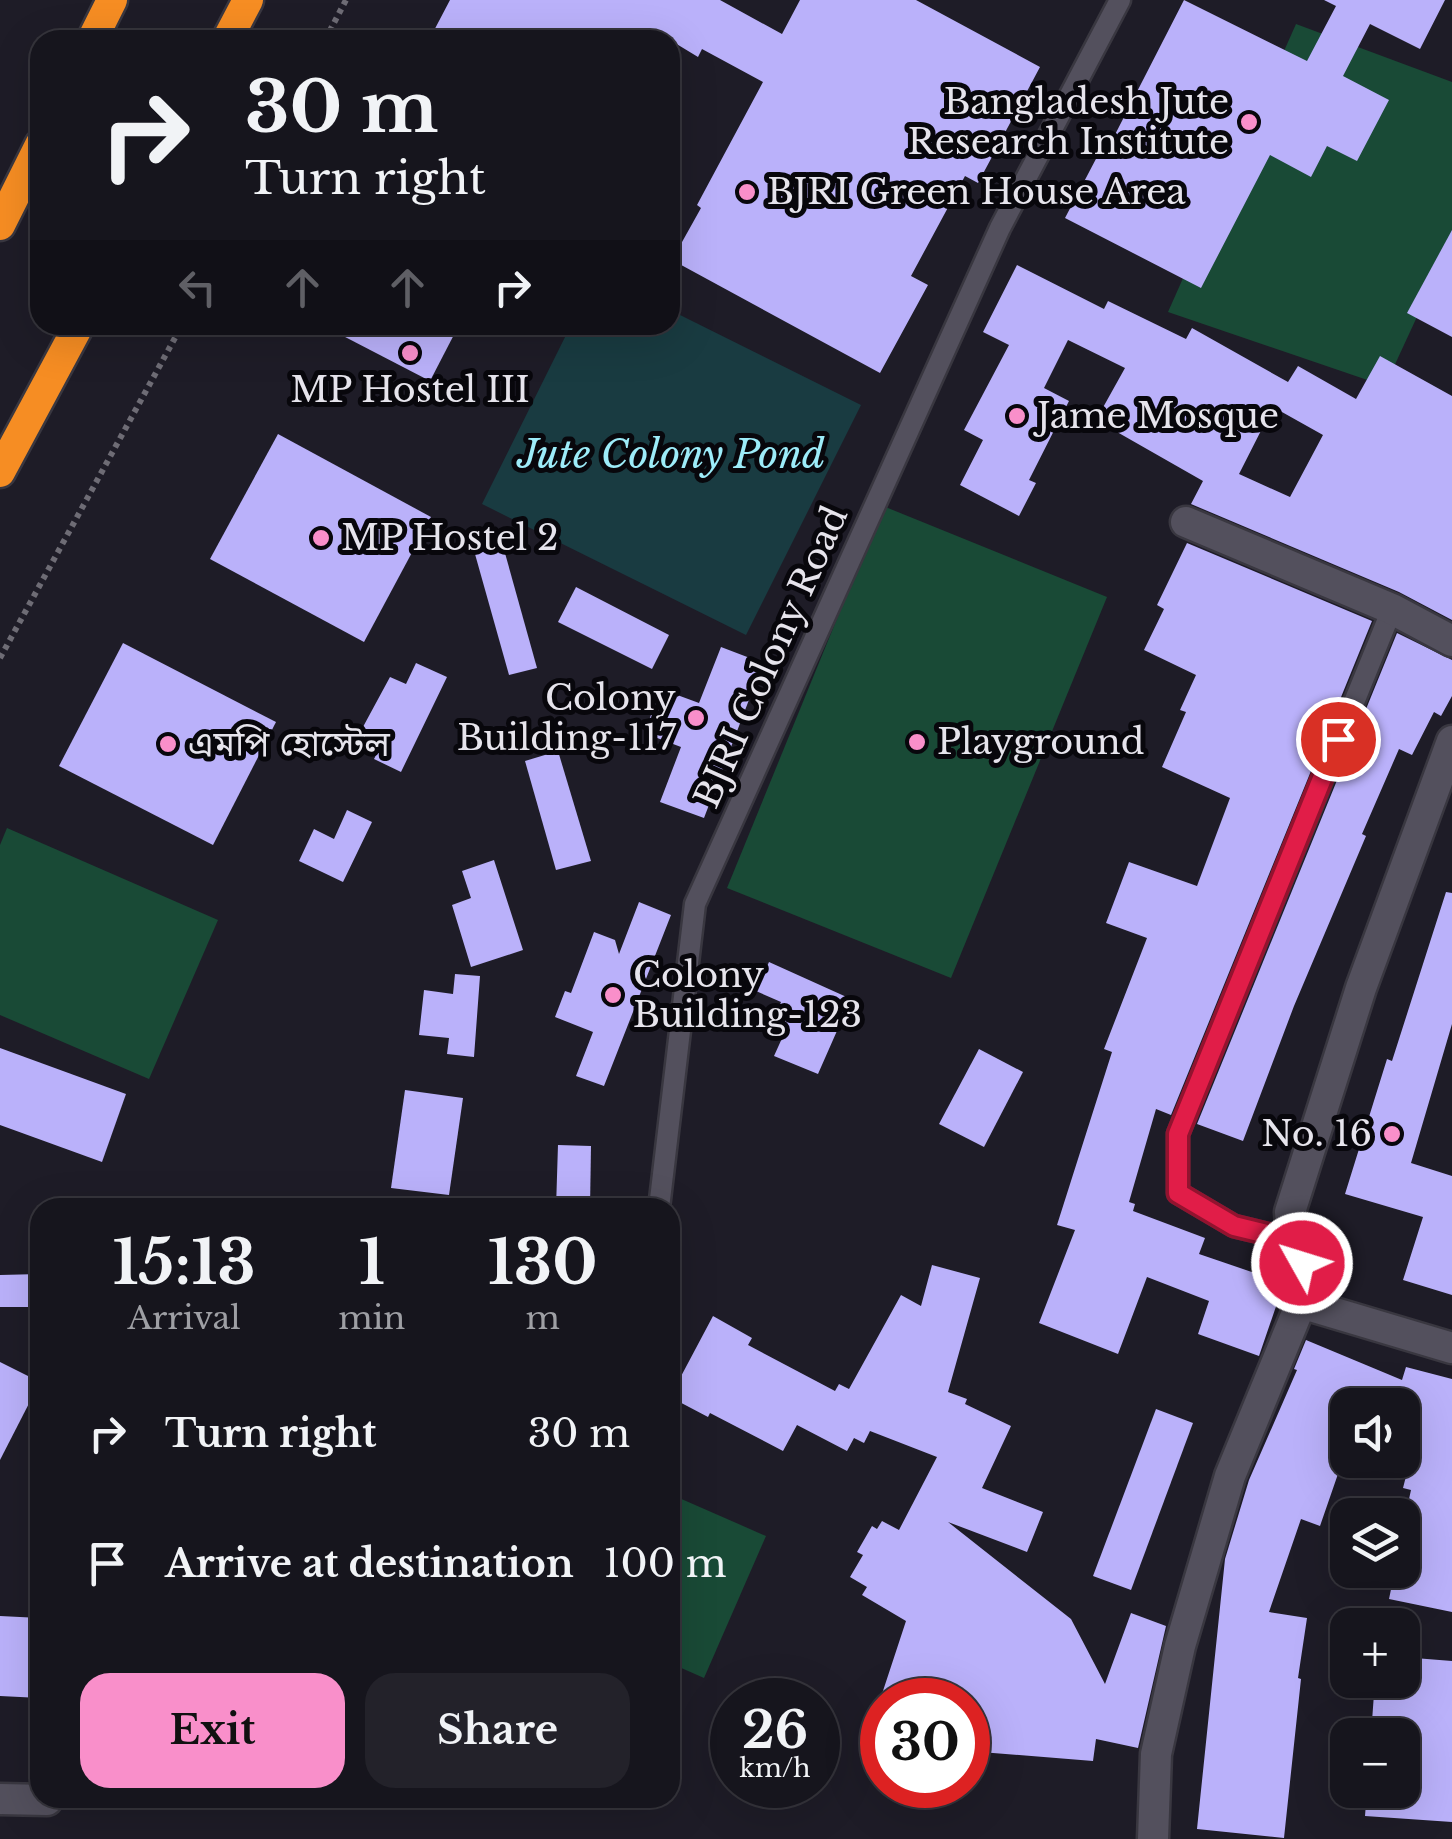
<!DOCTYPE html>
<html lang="en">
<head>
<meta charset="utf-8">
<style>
  body { margin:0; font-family:"Libre Baskerville","Noto Sans Bengali",serif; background:#23222a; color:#f1f3f6; height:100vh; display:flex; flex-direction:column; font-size:38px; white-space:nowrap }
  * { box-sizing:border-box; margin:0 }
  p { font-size:32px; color:#9e9fa4 }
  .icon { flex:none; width:55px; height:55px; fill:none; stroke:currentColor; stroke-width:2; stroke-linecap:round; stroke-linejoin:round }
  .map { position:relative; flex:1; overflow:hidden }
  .side { position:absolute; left:30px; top:1198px; width:650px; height:610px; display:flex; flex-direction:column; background:#16151d; border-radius:30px; box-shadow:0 10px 40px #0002,0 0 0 2px #35343b }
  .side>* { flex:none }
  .guide { position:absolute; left:30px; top:30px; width:650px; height:305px; border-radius:30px; box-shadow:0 10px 40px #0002,0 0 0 2px #35343b; background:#16151d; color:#f1f3f6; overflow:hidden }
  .tools { position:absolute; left:1330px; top:1388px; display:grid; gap:20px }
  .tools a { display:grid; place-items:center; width:90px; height:90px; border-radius:20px; background:#16151d; box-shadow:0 10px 40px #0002,0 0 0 2px #35343b; font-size:50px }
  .speed { position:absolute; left:710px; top:1678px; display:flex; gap:20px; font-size:50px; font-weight:700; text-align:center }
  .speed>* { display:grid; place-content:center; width:130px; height:130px; border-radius:50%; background:#16151d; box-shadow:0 10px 40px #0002,0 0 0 2px #35343b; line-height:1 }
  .speed small { font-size:25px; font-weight:400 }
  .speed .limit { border:15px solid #d22; background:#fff; color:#111 }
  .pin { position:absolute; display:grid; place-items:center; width:85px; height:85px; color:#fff; margin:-42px; border:5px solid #fff; border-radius:50%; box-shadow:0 2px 10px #0007 }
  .me { position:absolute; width:110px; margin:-55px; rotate:309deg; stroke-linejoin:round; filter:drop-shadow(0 0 8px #0008) }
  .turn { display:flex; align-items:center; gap:35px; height:210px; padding:0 50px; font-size:45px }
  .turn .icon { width:130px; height:130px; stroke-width:2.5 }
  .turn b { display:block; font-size:70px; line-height:85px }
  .lanes { display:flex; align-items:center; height:95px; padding:0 50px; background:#0003; justify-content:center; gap:50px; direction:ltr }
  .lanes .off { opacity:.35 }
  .eta { display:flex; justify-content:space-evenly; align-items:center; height:170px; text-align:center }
  .eta b { font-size:60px; font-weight:800; line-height:70px }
  .primary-button { display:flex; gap:20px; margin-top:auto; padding:20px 50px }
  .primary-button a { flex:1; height:115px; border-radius:30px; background:#f98fca; color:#111; font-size:40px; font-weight:800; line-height:115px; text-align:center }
  .primary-button a+a { background:#23222a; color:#f1f3f6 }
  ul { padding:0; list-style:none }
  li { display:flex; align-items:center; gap:30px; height:130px; padding:0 50px }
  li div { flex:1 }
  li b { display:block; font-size:38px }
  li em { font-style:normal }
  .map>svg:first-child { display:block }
  .green { fill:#194a36 }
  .water { fill:#193b41 }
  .building { fill:#bab1fa; fill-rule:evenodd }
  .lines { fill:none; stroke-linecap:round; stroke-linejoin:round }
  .lane-casing { stroke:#393740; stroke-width:25 }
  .street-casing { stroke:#393740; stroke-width:35 }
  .highway-casing { stroke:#393740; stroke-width:35 }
  .path { stroke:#6e6c75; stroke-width:6; stroke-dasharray:5 5; stroke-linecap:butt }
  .lane { stroke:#53505d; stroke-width:20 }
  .street { stroke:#53505d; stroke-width:30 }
  .highway { stroke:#f68d23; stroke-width:30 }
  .route-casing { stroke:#92132f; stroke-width:25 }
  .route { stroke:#e11d48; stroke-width:18 }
  .poi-dot { fill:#f98fca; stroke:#08070c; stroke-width:4 }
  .labels { text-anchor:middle; stroke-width:10; stroke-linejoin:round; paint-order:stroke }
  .poi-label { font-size:35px; fill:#e6e4ec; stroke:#08070c; text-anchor:start }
  .street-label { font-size:35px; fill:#e6e4ec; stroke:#08070c }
  .water-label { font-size:38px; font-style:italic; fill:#9decf9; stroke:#08070c }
</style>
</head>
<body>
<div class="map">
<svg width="1452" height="1839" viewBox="0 0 1452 1839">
  <rect width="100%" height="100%" fill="#1e1c27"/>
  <!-- green -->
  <g class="green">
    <polygon points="1296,24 1452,82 1452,241 1385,386 1168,312"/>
    <polygon points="883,506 1107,597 951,978 727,888"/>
    <polygon points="7,828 218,920 149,1079 0,1015 0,845"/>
    <polygon points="670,1494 766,1536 704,1678 670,1663"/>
  </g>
  <!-- water -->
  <polygon class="water" points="670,310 861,405 746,635 482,504 571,325 670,325"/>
  <!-- building -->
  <g class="building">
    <polygon points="450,0 720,0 782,34 800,0 916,0 1040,67 978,183 965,176 911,276 928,285 880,373 672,260 701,208 697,205 763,82 702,49 698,57 670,40 429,40"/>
    <polygon points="1184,0 1307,61 1336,6 1324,0 1445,0 1420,49 1370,24 1343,76 1389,100 1357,161 1327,146 1311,177 1270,155 1201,288 1065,218 1098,155 1103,158"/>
    <polygon points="1452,230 1452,337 1407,313"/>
    <path d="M 1017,265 L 1104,309 L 1108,301 L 1186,339 L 1192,328 L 1288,382 L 1298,366 L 1356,399 L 1380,356 L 1452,396 L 1452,620 L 1399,592 L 1191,504 L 1203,481 L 1096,420 L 1125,368 L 1068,340 L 1044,388 L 1069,401 L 1029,480 L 1036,483 L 1019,516 L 960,485 L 983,440 L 964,430 L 1009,345 L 983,332 ZM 1273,407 L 1323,435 L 1290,497 L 1239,474 Z"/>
    <polygon points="322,325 459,325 430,381"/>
    <polygon points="278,434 431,517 364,642 210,559"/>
    <polygon points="1187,543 1372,621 1171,1115 1156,1109 1129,1202 1135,1204 1133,1211 1205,1238 1199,1254 1284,1283 1259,1356 1198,1334 1209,1301 1147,1277 1118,1354 1039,1323 1075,1230 1057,1225 1112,1052 1104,1049 1147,938 1106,923 1129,862 1197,886 1230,798 1162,767 1186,712 1180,710 1196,675 1144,650 1164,609 1157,605"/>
    <polygon points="503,546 537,668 509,675 475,554"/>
    <polygon points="576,587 669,635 652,669 558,622"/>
    <polygon points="1397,633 1452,660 1452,696 1441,716 1434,712 1412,755 1399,749 1362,834 1366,836 1294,1006 1243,1141 1197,1124"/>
    <polygon points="123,643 276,722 213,845 59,766"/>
    <polygon points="721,647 763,663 704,818 660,802 681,747 644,733 661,689 699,703"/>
    <polygon points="416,663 447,677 401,772 374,759 379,749 357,738 390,677 406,684"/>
    <polygon points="558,751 591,861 556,870 525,761"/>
    <polygon points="347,810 372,822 343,882 299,861 314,829 334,839"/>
    <polygon points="494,860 523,950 471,967 452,905 471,898 462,871"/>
    <polygon points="1446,892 1452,893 1452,1024 1411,1163 1452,1176 1452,1295 1403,1280 1423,1217 1345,1194 1387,1059 1392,1061"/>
    <polygon points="639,902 671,915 604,1086 576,1076 593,1032 555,1017 565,991 571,993 594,932 615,940 619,954"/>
    <polygon points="769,962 851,999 818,1074 774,1056 788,1025 774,1019 781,1002 756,991"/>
    <polygon points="455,974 480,976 474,1057 447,1054 449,1038 419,1035 424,990 453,994"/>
    <polygon points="0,1048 126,1094 102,1162 0,1125"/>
    <polygon points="979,1049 1023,1072 984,1147 939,1124"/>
    <polygon points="405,1090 463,1098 449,1195 391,1188"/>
    <polygon points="558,1145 591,1146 590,1208 556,1208"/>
    <polygon points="932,1265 980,1278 948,1392 967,1399 965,1404 1011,1426 982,1488 1043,1512 1027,1552 948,1522 1071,1619 1105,1684 1131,1613 1166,1626 1138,1748 1096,1739 1093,1761 968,1751 968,1700 880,1700 906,1621 862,1595 867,1587 850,1577 863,1555 857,1552 872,1526 877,1529 882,1521 899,1530 937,1457 870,1431 864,1443 854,1438 847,1451 797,1425 783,1451 710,1413 708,1417 670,1397 713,1316 752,1338 748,1345 835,1391 839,1384 849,1389 901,1295 921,1306"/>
    <polygon points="40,1274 40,1307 0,1307 0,1275"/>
    <polygon points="1306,1340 1402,1380 1406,1367 1452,1379 1452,1612 1389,1599 1395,1570 1402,1570 1402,1531 1411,1490 1403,1488 1418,1429 1402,1425 1402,1405 1348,1405 1348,1445 1320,1526 1301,1519 1269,1612 1307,1618 1298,1678 1301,1679 1284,1838 1197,1829 1225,1559 1249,1480 1297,1370 1294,1369"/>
    <polygon points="0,1362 40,1382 0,1460"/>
    <polygon points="1156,1409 1193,1423 1131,1590 1093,1576"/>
    <polygon points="0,1616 40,1618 40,1698 0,1696"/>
    <polygon points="1402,1657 1452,1661 1452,1822 1365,1816 1367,1790 1402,1790 1402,1735 1371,1735 1375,1680 1402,1680"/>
  </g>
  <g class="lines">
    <!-- lane casing -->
    <g class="lane-casing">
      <g id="lane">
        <polyline points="659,1208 695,904 1000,228 1120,0"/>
        <polyline points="1292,1240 1234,1226 1178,1193 1178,1134 1392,609"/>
      </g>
    </g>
    <!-- street casing -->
    <g class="street-casing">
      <g id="street">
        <polyline points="1186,522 1392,609 1452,641"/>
        <polyline points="1301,1303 1452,1348"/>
        <polyline points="0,1799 47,1800"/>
        <polyline points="1153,1839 1156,1754 1180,1646 1230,1476 1301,1303 1306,1281 1292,1240 1290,1212 1361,988 1452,741"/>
      </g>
    </g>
    <!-- highway casing -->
    <g class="highway-casing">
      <g id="highway">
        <polyline points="92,40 112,0"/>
        <polyline points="227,40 248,0"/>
        <polyline points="0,225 40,145"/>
        <polyline points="0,472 79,325"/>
      </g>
    </g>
    <!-- path -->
    <g class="path">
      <polyline points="325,40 346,0"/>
      <polyline points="0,658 182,325"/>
    </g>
    <!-- lane -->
    <use href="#lane" class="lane"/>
    <!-- street -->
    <use href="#street" class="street"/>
    <!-- highway -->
    <use href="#highway" class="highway"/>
  </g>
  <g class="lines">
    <!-- route casing -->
    <g class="route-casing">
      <polyline id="route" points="1302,1263 1292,1240 1234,1226 1178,1193 1178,1134 1338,739"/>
    </g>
    <!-- route -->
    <use href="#route" class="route"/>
  </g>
  <!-- markers -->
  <g class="poi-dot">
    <circle cx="1249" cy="122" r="10"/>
    <circle cx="747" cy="192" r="10"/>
    <circle cx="410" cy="353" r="10"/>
    <circle cx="1017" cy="416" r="10"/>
    <circle cx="321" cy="538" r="10"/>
    <circle cx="696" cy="718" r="10"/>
    <circle cx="917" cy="742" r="10"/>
    <circle cx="168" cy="744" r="10"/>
    <circle cx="613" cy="995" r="10"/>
    <circle cx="1392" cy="1134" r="10"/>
  </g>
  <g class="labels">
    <!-- poi labels -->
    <g class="poi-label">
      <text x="1229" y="114" text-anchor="end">Bangladesh Jute<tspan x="1229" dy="40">Research Institute</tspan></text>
      <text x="767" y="204">BJRI Green House Area</text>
      <text x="410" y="402" text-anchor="middle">MP Hostel III</text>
      <text x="1037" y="428">Jame Mosque</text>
      <text x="341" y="550">MP Hostel 2</text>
      <text x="676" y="710" text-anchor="end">Colony<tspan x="676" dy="40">Building-117</tspan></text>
      <text x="937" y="754">Playground</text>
      <text x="188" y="756">এমপি হোস্টেল</text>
      <text x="633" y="987">Colony<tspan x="633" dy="40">Building-123</tspan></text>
      <text x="1372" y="1146" text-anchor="end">No. 16</text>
    </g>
    <!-- street labels -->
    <g class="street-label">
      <text transform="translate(771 657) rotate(-66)" y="12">BJRI Colony Road</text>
    </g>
    <!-- water labels -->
    <g class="water-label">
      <text x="671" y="468">Jute Colony Pond</text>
    </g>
  </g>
</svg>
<div class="tools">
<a><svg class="icon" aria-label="sound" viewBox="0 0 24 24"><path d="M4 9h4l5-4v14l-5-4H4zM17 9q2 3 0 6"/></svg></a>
<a><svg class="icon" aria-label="layers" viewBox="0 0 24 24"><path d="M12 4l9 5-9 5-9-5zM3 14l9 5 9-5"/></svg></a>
<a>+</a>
<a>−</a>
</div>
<div class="speed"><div>26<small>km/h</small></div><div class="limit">30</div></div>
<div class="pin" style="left:1338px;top:739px;background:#d93025"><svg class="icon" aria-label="arrive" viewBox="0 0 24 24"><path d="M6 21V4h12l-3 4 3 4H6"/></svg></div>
<svg class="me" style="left:1302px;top:1263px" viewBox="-20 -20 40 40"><circle r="17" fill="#e11d48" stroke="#fff" stroke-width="3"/><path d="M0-11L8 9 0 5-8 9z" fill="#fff"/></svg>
<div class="guide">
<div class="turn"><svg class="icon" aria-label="right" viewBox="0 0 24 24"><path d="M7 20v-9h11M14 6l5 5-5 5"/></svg><div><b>30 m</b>Turn right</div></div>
<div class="lanes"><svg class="icon off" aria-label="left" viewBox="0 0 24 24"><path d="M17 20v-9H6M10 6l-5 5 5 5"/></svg><svg class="icon off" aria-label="ahead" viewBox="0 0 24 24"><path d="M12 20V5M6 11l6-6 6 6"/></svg><svg class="icon off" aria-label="ahead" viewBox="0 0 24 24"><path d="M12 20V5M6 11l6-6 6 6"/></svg><svg class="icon" aria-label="right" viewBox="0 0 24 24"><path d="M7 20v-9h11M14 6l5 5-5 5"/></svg></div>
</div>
<section class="side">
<div class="eta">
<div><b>15:13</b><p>Arrival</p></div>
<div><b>1</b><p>min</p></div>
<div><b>130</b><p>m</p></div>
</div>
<ul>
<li><svg class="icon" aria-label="right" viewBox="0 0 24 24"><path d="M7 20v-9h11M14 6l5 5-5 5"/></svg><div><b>Turn right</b></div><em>30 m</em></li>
<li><svg class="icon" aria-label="arrive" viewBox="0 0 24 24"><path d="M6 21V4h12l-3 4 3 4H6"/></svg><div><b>Arrive at destination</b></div><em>100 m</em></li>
</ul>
<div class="primary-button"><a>Exit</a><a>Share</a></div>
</section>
</div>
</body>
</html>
